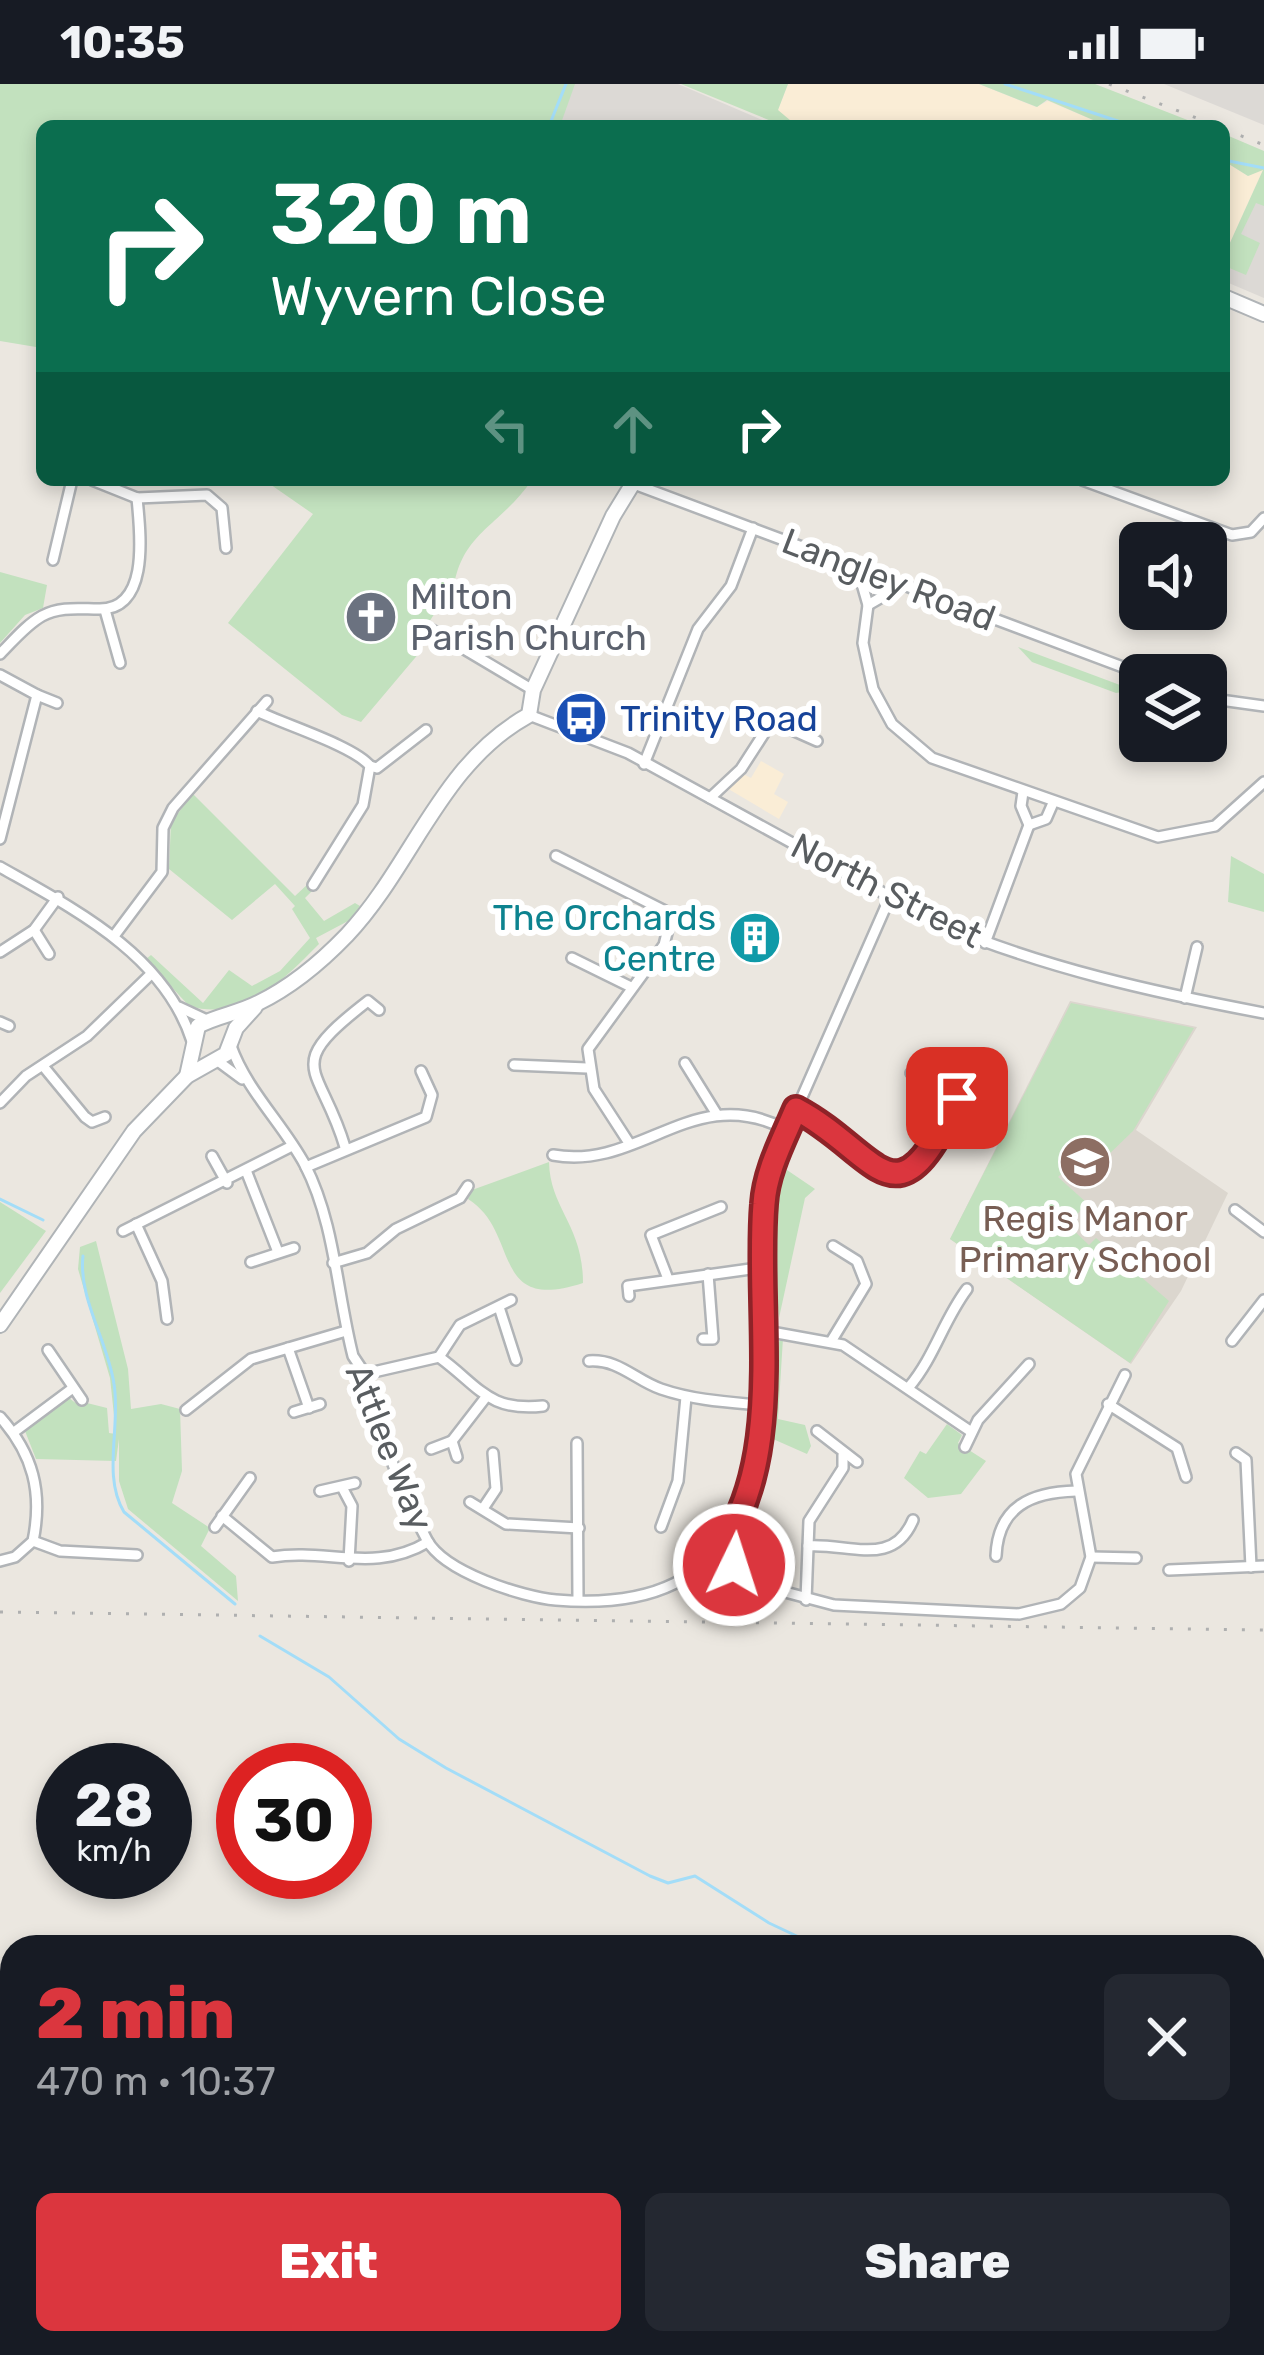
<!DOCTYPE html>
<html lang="en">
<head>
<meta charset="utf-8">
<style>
  body { margin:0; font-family:Rubik,sans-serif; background:#242831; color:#f1f3f6; height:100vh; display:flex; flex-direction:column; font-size:45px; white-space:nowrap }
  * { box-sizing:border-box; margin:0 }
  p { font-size:39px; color:#9ea1a6 }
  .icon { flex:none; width:66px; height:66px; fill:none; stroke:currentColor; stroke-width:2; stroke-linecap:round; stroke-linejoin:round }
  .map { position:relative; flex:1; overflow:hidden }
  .side { position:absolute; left:0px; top:1851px; width:1266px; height:420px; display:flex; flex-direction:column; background:#171b24; border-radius:36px 36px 0 0; box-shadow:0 6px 18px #0003 }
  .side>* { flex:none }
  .hud { position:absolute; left:36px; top:36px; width:1194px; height:366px; border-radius:18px; box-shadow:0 6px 18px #0003; background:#0b6e4f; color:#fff; overflow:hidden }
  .fabs { position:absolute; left:1119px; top:438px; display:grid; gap:24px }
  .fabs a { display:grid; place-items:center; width:108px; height:108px; border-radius:18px; background:#171b24; box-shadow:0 6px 18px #0003; font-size:60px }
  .speed { position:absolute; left:36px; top:1659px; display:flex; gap:24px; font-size:60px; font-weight:700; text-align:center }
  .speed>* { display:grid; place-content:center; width:156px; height:156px; border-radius:50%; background:#171b24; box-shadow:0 6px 18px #0003; line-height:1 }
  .speed small { font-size:30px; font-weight:400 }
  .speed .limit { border:18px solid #d22; background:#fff; color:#111 }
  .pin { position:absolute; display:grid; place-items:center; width:102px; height:102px; color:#fff; margin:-51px; border-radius:24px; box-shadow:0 6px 18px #0006 }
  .me { position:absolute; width:132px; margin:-66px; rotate:4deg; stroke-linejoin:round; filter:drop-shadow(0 0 9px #0008) }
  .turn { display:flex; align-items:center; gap:42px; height:252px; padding:0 36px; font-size:54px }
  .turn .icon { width:156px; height:156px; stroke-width:2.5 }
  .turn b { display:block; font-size:84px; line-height:102px }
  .lanes { display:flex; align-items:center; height:114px; padding:0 36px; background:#0003; justify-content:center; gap:60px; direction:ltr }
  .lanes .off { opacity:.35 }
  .round { display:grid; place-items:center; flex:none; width:126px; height:126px; border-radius:18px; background:#242831 }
  .head { display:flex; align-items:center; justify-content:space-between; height:204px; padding:0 36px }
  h1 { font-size:72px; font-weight:800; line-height:90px; color:#db363e }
  .primary-button { display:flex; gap:24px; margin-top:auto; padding:24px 36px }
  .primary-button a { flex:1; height:138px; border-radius:18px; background:#db363e; color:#fff; font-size:48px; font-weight:800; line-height:138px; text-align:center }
  .primary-button a+a { background:#242831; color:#f1f3f6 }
  .status { display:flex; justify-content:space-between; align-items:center; height:84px; padding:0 60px; background:#171b24; direction:ltr }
  .status svg { height:33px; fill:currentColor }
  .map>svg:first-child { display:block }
  .commercial { fill:#faedd6 }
  .industrial { fill:#dcd9d5 }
  .education { fill:#dbd6ce }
  .green { fill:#c2e1be }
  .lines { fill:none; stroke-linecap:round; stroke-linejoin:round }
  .stream { stroke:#a3ddf8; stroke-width:3 }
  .street-casing { stroke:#b1b4b7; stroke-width:14 }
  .secondary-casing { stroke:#b0b4b7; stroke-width:18 }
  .highway-casing { stroke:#da8211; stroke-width:22 }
  .street { stroke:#fff; stroke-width:9 }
  .secondary { stroke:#fff; stroke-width:14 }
  .highway { stroke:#f4cd8e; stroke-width:18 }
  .rail { stroke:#afb0b0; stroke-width:3; stroke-dasharray:3 15; stroke-linecap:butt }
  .route-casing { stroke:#8e2328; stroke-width:30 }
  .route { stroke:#db363e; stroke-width:21 }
  .labels { text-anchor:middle; stroke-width:12; stroke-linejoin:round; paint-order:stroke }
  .street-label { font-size:36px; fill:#595d60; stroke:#fff }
  .worship-label { font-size:36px; fill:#5b616d; stroke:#fff; text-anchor:start }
  .transit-label { font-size:36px; fill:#164399; stroke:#fff; text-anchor:start }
  .culture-label { font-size:36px; fill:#0d838f; stroke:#fff; text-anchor:end }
  .education-label { font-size:36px; fill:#785e54; stroke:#fff }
</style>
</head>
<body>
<div class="status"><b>10:35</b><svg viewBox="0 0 49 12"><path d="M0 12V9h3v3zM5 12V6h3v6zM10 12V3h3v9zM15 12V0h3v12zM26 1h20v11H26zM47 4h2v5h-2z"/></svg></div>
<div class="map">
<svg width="1264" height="2271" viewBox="0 0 1264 2271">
  <rect width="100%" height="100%" fill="#ebe7e0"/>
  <!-- commercial -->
  <g class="commercial">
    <polygon points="788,0 979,0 1036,23 1048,17 1107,42 788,42 778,26"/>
    <polygon points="1224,77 1248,92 1264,84 1224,172"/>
    <polygon points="761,677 784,690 774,710 788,718 779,735 725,703 743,690 751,694"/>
  </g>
  <!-- industrial -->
  <g class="industrial">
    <polygon points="571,0 678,0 776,42 553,42"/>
    <polygon points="1164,0 1264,0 1264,41"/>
    <polygon points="1264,90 1264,214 1224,197 1224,176"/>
    <polygon points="704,1498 734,1499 753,1532 699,1532"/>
  </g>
  <!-- education -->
  <polygon class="education" points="1070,917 1197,943 1136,1046 1228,1109 1181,1207 1131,1280 950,1155"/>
  <!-- green -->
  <g class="green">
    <polygon points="0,0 575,0 560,42 42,42 42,264 0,257"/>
    <polygon points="681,0 788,0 778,26 797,42 771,42 771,37"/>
    <polygon points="979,0 1095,0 1203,42 1107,42 1047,16 1037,23"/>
    <polygon points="1224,50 1264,67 1264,122 1256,119 1241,150 1260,159 1246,191 1227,183 1224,189 1224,172 1263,86 1248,92 1224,77"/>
    <path d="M 264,396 L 532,396 C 496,448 453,449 452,526 L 440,521 L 413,563 L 420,568 L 361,638 L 342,631 L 228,539 L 313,430 Z"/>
    <polygon points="0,488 47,501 43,524 25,531 0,559"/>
    <polygon points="1018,563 1128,604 1128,607 1116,609 1032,578"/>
    <path d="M 193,710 L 295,812 L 309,799 L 314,805 L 305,814 L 324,837 L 355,819 L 360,822 L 350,836 L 316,854 L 319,860 C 283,896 244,938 189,922 L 146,875 L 151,871 L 203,919 L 229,886 L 252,902 L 280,887 L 310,854 L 292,825 L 295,822 L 275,800 L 232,836 L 169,785 L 171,738 Z"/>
    <polygon points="1231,772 1264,790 1264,828 1228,818"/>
    <polygon points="1071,919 1194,944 1133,1047 1076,1102 1061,1090 1058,1093 1087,1119 1068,1141 1089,1161 1096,1154 1169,1217 1130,1279 950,1155"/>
    <polygon points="800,1032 805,1036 784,1084 815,1105 805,1114 779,1234 772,1159 775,1095"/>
    <path d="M 549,1078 C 550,1125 583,1141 583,1199 C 489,1230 521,1148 468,1115 L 472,1106 Z"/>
    <polygon points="0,1118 46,1147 0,1209"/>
    <polygon points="96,1157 128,1285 131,1325 161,1320 180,1325 182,1387 172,1419 210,1444 201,1462 236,1492 238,1517 128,1425 119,1397 119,1355 116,1377 36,1375 25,1347 69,1314 81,1323 87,1319 107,1324 109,1349 116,1350 110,1294 78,1185 80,1163"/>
    <path d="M 783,1254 L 778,1335 L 805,1341 L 811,1362 L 807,1370 L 773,1355 L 768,1362 L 749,1487 L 732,1462 C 768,1405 768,1329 773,1263 Z"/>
    <polygon points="947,1340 962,1351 958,1359 986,1377 961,1410 928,1414 904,1394 920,1367 926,1370"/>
  </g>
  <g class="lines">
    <!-- stream -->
    <g class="stream">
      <polyline points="1005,0 1133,42"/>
      <polyline points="549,42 566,0"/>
      <polyline points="1224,76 1264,84"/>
      <polyline points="0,1115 43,1136"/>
      <path d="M 83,1172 C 78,1214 108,1258 114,1300 C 121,1342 102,1392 124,1428 L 235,1520"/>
      <polyline points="260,1552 329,1593 399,1655 446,1684 650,1792 668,1799 695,1792 769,1839 820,1863"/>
    </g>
    <!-- street casing -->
    <g class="street-casing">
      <g id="street">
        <polyline points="92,396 137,414"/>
        <polyline points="1082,396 1232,451 1251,448 1264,434"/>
        <polyline points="634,400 1144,591"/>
        <polyline points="137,414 207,411 222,424 226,464"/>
        <polyline points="53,476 72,396"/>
        <polyline points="858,486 868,521 863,559 873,605 892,640 932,674 1158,753 1215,742 1264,698"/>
        <polyline points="868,521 887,510 895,498"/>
        <polyline points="105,526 120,579"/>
        <polyline points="427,543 533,606"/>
        <path d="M 0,570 C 13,557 26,541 42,532 C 60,522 80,525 98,525 C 151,527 140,447 137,414"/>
        <polyline points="0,591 37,611 0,755"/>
        <polyline points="37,611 57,619"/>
        <polyline points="1206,614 1264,622"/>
        <path d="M 257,627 C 285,641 354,662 370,682 L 363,721 L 313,801"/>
        <path d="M 529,631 L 628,669 L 940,840 C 1045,884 1152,908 1264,929"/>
        <polyline points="644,680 698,545 731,502 753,444"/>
        <polyline points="370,682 377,684 426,646"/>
        <polyline points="710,714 741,685 772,637 817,657"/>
        <polyline points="1029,741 1046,735 1053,719"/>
        <polyline points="556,772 665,827 669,841 664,861 588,965 594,1005 629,1059"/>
        <path d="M 0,783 C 74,825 164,870 192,957"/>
        <polyline points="34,846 49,870"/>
        <polyline points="114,852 162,788 163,744 173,724 267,617"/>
        <polyline points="985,859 1029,741 1021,722 1023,708"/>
        <polyline points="0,868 34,846 58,813"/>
        <polyline points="572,874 631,903"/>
        <polyline points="1185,914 1197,863"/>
        <polyline points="179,923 209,937"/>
        <polyline points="0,938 9,942"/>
        <path d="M 231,962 C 247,1007 283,1040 305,1081 C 335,1139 337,1210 353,1272 L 365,1290 L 367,1314 C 386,1361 404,1413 427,1456 C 444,1488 522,1513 556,1516 C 836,1539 735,1244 773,1079 L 890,813"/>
        <polyline points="215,975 242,995"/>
        <polyline points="685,979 716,1029"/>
        <polyline points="514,981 587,984"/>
        <polyline points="43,982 85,1033 92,1038 105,1033"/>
        <polyline points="911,989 957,1014"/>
        <polyline points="968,996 989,1008"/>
        <polyline points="0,1019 26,992 87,952 150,891"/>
        <path d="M 796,1025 C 841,1049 884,1122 933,1065 L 980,970"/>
        <path d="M 345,1063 C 320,979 280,985 368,917 L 379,926"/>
        <path d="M 553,1071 C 641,1087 694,996 787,1046"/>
        <polyline points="212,1072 227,1099"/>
        <polyline points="306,1083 426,1033 432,1011 421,987"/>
        <polyline points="247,1089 278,1168"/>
        <polyline points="1235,1126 1264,1148"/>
        <polyline points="136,1140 162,1197 167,1235"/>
        <polyline points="123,1147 292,1062"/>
        <polyline points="251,1178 294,1164"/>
        <polyline points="333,1179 367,1169 396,1145 460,1114 468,1102"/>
        <polyline points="668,1195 651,1151 721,1123"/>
        <polyline points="629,1212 628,1202 765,1183"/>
        <polyline points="499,1223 516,1276"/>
        <polyline points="766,1247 843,1261 970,1347"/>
        <polyline points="703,1255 713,1255 708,1190"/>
        <polyline points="832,1256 866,1200 857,1177 833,1162"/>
        <polyline points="1232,1257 1264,1216"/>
        <polyline points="288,1264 309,1324"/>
        <polyline points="48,1266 82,1316"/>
        <polyline points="439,1273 460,1241 511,1216"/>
        <path d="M 589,1277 C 619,1275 635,1296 661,1305 C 693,1316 726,1318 759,1321"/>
        <path d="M 365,1290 L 439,1273 C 479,1302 488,1328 543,1322"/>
        <path d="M 909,1303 C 935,1272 943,1237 967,1205"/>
        <polyline points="1108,1320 1177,1364 1186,1393"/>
        <polyline points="186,1326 251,1275 346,1247"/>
        <polyline points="294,1328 320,1320"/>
        <path d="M 0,1333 C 33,1370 43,1408 33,1457 L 15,1473 L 0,1477"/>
        <polyline points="817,1347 857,1378"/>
        <polyline points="14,1348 73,1304"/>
        <polyline points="452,1357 486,1313"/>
        <polyline points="577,1359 578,1515"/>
        <polyline points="965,1363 978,1336 1029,1280"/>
        <polyline points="431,1365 452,1357 457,1373"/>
        <polyline points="1236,1369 1246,1376 1251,1483"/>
        <polyline points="343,1405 352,1422 349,1477"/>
        <polyline points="320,1407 355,1399"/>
        <polyline points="470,1418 506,1440 579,1444"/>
        <polyline points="484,1423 496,1405 493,1369"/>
        <path d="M 222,1432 L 272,1473 C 327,1464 374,1490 428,1458"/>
        <polyline points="215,1443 250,1394"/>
        <polyline points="661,1443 678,1397 686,1313"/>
        <polyline points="33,1457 60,1467 137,1471"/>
        <path d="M 808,1462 C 849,1459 893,1484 913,1436"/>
        <polyline points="716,1470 770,1504 834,1521 1019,1530 1061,1520 1080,1504 1091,1473 1076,1390 1125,1291"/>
        <path d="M 996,1472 C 998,1422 1032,1408 1076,1407"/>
        <polyline points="1091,1473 1136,1474"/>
        <polyline points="1169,1486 1264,1482"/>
        <polyline points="806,1516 809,1437 843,1384 843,1371"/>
        <polyline points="0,2057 12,2062"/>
      </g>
    </g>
    <!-- secondary casing -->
    <g class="secondary-casing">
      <g id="secondary">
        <polyline points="1224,213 1264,230"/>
        <path d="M 187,992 L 198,942 C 216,932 239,929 258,919 C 291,903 322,877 347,851 C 413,781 440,680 529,631 L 533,606 L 613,432 L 635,396"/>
        <polyline points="0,1241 134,1047 187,992 226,970 236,944 255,923"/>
      </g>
    </g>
    <!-- highway casing -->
    <g class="highway-casing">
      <g id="highway">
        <polyline points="0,2246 12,2245"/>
        <polyline points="381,2259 477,2271"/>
        <polyline points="547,2259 602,2271"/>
        <polyline points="4,2271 105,2259"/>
      </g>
    </g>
    <!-- street -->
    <use href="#street" class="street"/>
    <!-- secondary -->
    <use href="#secondary" class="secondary"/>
    <!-- highway -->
    <use href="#highway" class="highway"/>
    <!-- rail -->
    <g class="rail">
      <polyline points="1109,0 1217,42"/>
      <polyline points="1224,45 1264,61"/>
      <polyline points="0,1528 1264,1546"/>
    </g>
  </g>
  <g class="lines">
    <!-- route casing -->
    <g class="route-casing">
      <path id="route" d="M 734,1481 L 716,1470 C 788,1378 755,1228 764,1120 C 766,1087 783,1056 796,1025 C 879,1069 895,1150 957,1014"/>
    </g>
    <!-- route -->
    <use href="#route" class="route"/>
  </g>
  <!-- icons -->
  <defs>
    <g id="church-disc" transform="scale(2.7)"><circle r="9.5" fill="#6b7280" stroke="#fff"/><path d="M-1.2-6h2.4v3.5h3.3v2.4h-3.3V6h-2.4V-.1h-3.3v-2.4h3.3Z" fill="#fff"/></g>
    <g id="bus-disc" transform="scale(2.7)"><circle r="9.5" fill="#1a4fb4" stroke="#fff"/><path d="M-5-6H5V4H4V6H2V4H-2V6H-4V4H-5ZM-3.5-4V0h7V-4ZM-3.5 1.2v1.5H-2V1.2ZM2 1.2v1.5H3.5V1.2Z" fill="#fff"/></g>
    <g id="building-disc" transform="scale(2.7)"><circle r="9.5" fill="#0f9aa8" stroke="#fff"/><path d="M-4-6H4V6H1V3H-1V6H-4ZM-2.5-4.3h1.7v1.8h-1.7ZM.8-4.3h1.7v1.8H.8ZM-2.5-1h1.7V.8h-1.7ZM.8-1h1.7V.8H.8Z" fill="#fff"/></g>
    <g id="school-disc" transform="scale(2.7)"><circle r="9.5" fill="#8d6e63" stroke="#fff"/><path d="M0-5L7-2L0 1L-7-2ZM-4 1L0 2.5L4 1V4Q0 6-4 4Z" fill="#fff"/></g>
  </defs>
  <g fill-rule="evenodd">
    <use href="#church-disc" x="371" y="533"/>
    <use href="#bus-disc" x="581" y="634"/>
    <use href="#building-disc" x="755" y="854"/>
    <use href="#school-disc" x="1085" y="1078"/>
  </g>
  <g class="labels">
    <!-- street labels -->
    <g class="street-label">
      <text transform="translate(889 495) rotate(21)" y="13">Langley Road</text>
      <text transform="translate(887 806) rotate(27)" y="13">North Street</text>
      <text transform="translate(390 1363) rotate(68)" y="13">Attlee Way</text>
    </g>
    <!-- worship labels -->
    <g class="worship-label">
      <text x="410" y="525">Milton<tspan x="410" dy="41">Parish Church</tspan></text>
    </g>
    <!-- transit labels -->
    <g class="transit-label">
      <text x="620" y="647">Trinity Road</text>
    </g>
    <!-- culture labels -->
    <g class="culture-label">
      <text x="716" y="846">The Orchards<tspan x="716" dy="41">Centre</tspan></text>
    </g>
    <!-- education labels -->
    <g class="education-label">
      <text x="1085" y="1147">Regis Manor<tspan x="1085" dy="41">Primary School</tspan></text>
    </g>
  </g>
</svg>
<div class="fabs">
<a><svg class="icon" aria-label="sound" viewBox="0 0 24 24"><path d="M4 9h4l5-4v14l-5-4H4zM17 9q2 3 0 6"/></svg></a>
<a><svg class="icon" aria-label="layers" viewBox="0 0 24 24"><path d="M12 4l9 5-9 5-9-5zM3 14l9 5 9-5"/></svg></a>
</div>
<div class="speed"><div>28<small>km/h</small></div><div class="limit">30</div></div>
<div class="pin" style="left:957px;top:1014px;background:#d93025"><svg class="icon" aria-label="arrive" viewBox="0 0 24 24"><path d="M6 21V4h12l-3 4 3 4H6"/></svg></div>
<svg class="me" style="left:734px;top:1481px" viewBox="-20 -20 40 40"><circle r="17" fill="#db363e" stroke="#fff" stroke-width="3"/><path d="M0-11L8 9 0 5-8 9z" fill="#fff"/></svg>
<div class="hud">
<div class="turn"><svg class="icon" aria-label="right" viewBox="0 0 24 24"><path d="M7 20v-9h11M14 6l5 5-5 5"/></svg><div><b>320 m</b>Wyvern Close</div></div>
<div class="lanes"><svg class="icon off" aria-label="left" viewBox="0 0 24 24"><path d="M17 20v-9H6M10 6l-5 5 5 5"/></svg><svg class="icon off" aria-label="ahead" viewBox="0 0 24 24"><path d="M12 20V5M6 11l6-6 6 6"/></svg><svg class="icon" aria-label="right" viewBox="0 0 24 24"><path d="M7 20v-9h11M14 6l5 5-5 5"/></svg></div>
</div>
<section class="side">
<div class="head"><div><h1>2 min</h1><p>470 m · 10:37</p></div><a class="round"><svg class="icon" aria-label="close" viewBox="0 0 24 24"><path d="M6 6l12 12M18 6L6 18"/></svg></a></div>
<div class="primary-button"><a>Exit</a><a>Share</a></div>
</section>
</div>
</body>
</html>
